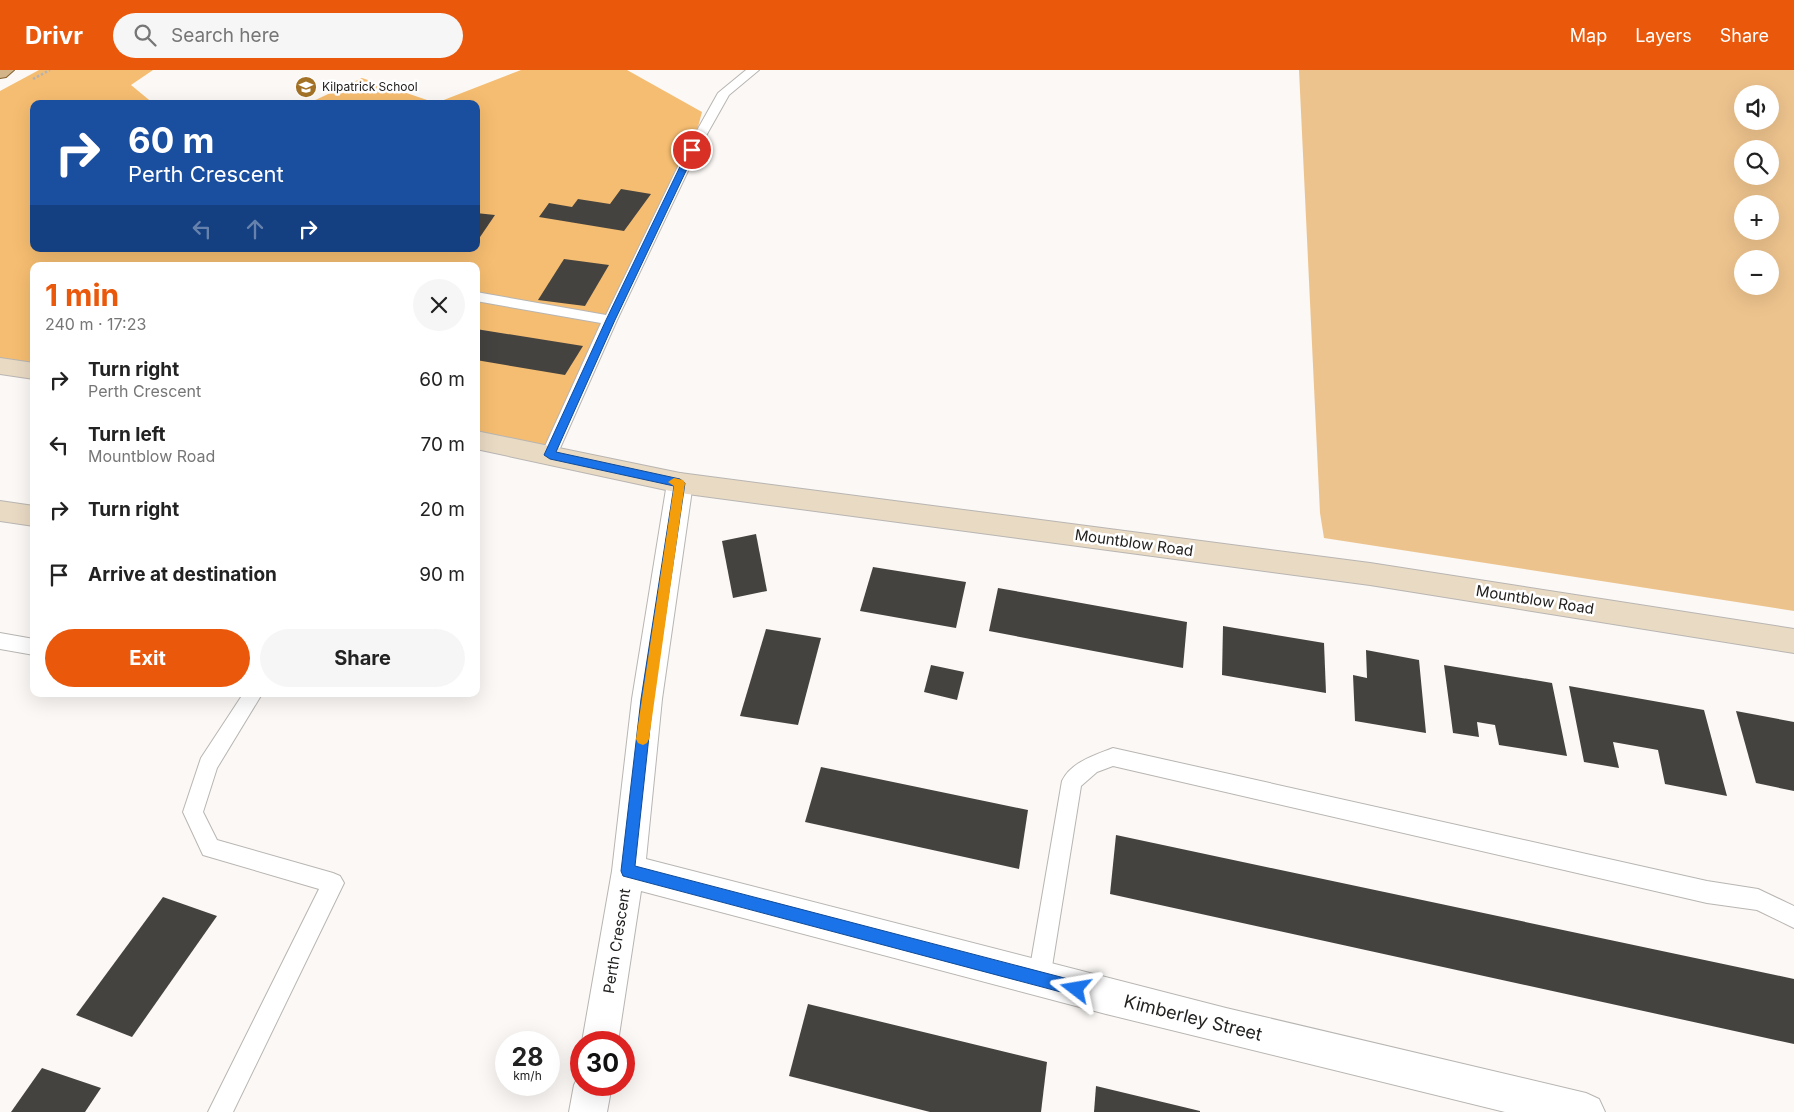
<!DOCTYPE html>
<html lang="en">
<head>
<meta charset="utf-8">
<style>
  body { margin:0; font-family:Inter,sans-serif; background:#f6f6f6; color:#222; height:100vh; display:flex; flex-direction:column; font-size:19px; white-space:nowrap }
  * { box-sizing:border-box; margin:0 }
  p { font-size:16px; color:#767676 }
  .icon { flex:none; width:28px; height:28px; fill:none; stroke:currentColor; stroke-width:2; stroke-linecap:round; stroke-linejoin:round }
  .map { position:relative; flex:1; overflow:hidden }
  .details { position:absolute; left:30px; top:192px; width:450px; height:435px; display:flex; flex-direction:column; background:#fff; border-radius:10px; box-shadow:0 5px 20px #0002 }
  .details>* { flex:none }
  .banner { position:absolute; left:30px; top:30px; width:450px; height:152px; border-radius:10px; box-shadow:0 5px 20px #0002; background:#1a4fa0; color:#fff; overflow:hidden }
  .tools { position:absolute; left:1734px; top:15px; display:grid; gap:10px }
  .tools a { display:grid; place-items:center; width:45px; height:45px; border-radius:50%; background:#fff; box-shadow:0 5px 20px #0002; font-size:25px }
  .speed { position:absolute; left:495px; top:961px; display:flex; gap:10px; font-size:25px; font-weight:700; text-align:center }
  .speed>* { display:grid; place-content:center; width:65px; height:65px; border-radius:50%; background:#fff; box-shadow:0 5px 20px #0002; line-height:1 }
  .speed small { font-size:12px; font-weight:400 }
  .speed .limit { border:8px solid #d22; background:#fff; color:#111 }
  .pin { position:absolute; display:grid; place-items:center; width:42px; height:42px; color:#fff; margin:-21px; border:2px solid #fff; border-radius:50%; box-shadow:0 1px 5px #0007 }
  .me { position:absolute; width:55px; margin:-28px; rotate:284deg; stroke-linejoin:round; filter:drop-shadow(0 0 4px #0008) }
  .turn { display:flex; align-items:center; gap:18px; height:105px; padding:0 15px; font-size:22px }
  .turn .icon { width:65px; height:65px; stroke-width:2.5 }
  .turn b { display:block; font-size:35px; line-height:42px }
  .lanes { display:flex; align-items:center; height:48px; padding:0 15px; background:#0003; justify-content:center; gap:25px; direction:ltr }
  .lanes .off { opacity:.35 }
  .round { display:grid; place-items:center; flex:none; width:52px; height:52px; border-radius:26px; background:#f6f6f6 }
  .summary { display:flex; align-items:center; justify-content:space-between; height:85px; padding:0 15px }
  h1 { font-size:30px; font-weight:700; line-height:38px; color:#ea580c }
  .action { display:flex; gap:10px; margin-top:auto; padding:10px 15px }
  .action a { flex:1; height:58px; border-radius:30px; background:#ea580c; color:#fff; font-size:20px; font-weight:700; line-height:58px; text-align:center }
  .action a+a { background:#f6f6f6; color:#222 }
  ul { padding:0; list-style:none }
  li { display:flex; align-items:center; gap:15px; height:65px; padding:0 15px }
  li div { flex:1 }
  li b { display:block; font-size:19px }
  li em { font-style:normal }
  header { display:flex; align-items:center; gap:30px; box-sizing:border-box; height:70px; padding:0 25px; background:#ea580c; color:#fff }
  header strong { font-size:24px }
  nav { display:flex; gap:28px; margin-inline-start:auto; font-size:18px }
  .search { width:350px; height:45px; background:#f6f6f6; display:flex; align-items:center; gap:12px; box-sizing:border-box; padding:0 18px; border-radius:28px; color:#767676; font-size:19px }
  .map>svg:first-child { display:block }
  .green { fill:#edc38d; fill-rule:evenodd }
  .forest { fill:#f5bd71 }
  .building { fill:#454340 }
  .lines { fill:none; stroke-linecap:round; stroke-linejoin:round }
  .lane-casing { stroke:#b8b5b2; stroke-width:2 }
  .street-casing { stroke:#b8b5b2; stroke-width:2 }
  .secondary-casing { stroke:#b8b5b2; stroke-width:2 }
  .primary-casing { stroke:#826030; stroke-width:2 }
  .path { stroke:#b5b2b0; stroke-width:2.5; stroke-dasharray:2.5 2; stroke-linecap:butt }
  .lane { fill:#fff; fill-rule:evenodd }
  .street { fill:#fff; fill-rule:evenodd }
  .secondary { fill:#e9dac4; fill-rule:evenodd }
  .primary { fill:#d3b488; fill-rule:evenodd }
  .route { fill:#1a73e8; stroke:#114b97 }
  .slow { fill:#f59e0b }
  .labels { text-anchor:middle; stroke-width:5; stroke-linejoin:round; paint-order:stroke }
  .far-poi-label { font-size:12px; fill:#22211f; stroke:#fff; text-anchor:start }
  .street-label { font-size:15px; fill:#22211f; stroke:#fff }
  .near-street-label { font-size:18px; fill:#22211f; stroke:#fff }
</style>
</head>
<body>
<header>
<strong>Drivr</strong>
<div class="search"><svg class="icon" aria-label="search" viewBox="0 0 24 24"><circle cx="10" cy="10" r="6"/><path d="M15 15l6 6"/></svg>Search here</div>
<nav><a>Map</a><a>Layers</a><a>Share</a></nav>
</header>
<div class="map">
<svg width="1794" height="1042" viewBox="0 0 1794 1042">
  <rect width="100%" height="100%" fill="#fbf8f5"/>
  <!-- green -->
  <path class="green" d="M 1299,0 L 1794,0 L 1794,541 L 1324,468 L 1320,443 ZM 1742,24 L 1770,24 L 1770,51 L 1742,51 ZM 1742,79 L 1770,79 L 1770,106 L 1742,106 ZM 1742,134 L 1770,134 L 1770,161 L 1742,161 ZM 1742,189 L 1770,189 L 1770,216 L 1742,216 Z"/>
  <!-- forest -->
  <polygon class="forest" points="39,0 153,0 131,15 154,34 34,34 34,179 476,179 476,34 307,34 362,8 436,33 521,0 627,0 702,42 692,80 549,385 476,370 476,196 34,196 34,301 0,296 0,21"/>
  <!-- building -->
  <g class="building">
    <polygon points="621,119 651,124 624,161 539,147 549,133 572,137 578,129 610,134"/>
    <polygon points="476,143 495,145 476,173"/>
    <polygon points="564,189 609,195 585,236 538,230"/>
    <polygon points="476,259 583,276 565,305 476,290"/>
    <polygon points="756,464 767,521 733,528 722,471"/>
    <polygon points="873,497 966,512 956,558 860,541"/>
    <polygon points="998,518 1187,552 1183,598 989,561"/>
    <polygon points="1223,556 1324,573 1326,623 1222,605"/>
    <polygon points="766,559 821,568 798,655 740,646"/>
    <polygon points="1366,580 1419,590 1426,663 1355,651 1353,605 1367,608"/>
    <polygon points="931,595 964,602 957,630 924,622"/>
    <polygon points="1444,595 1552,613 1567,686 1499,675 1495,655 1477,652 1479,667 1453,663"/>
    <polygon points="1569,616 1704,640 1727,726 1665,714 1658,680 1613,672 1619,698 1584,692"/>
    <polygon points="1736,641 1794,652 1794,721 1756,713"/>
    <polygon points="821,697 1028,740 1019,799 805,752"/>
    <polygon points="1116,765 1794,909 1794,974 1110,824"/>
    <polygon points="163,827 217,846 132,967 76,945"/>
    <polygon points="808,934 1047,992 1041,1042 930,1042 789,1006"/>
    <polygon points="42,998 101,1018 85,1042 11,1042"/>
    <polygon points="1096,1016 1200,1041 1200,1042 1094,1042"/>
  </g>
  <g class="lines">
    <!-- lane casing -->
    <g class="lane-casing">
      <g id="lane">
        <polygon points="746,0 759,0 729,25 698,80 617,250 557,385 555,389 549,391 543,389 541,385 601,253 476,231 476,222 606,245 686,80 718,23"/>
        <polygon points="0,563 34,569 34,585 0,579"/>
        <polygon points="243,624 262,624 217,698 203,742 217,770 333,803 340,806 344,813 233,1042 208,1042 319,819 203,785 183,742 201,688"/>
        <path d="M 1113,678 L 1707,811 L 1758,819 L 1794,836 L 1794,858 L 1757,840 L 1707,833 L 1113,696 L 1097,702 L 1081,716 L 1050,909 L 1047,917 L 1039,920 L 1031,917 L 1028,909 L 1062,711 C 1071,692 1095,685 1113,678 Z"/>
      </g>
    </g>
    <!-- street casing -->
    <g class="street-casing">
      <g id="street">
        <polygon points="680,403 689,406 693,413 662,629 646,789 1226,938 1586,1023 1599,1029 1605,1042 1505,1042 1106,944 641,821 618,972 582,972 612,801 632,629 667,413 671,406"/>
        <polygon points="581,1001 581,1015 612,1015 607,1042 569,1042 574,1015"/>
      </g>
    </g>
    <!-- secondary casing -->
    <g class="secondary-casing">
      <g id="secondary">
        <polygon points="0,288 34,293 34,309 0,304"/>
        <polygon points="476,361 680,403 1370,493 1794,559 1794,583 1370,515 680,423 476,379"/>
        <polygon points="0,431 34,436 34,456 0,451"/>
      </g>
    </g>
    <!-- primary casing -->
    <g class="primary-casing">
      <polygon id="primary" points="0,0 14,0 6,7 0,8"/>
    </g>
    <!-- path -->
    <polyline class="path" points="33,9 50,0"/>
    <!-- lane -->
    <use href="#lane" class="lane"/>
    <!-- street -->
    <use href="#street" class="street"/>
    <!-- secondary -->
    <use href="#secondary" class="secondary"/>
    <!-- primary -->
    <use href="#primary" class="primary"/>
  </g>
  <!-- route -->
  <polygon class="route" points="692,77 696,80 615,250 556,382 680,409 685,413 653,629 635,796 1076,911 1081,914 1083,919 1081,924 1076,926 623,806 621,801 641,629 674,416 550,389 544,385 606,250 688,80"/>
  <!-- slow -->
  <polygon class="slow" points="674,408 683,410 685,413 649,669 647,673 643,675 638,673 636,669 674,416 668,412"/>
  <!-- icons -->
  <defs>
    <g id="school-disc" transform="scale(1.125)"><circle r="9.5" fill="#a37227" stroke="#fff"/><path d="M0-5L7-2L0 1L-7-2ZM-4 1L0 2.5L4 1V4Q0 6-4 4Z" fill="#fff"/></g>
  </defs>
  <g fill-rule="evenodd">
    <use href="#school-disc" x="306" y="17"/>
  </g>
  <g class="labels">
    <!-- far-poi labels -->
    <g class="far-poi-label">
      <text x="322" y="21">Kilpatrick School</text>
    </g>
    <!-- street labels -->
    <g class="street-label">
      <text transform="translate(1134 473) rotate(8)" y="5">Mountblow Road</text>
      <text transform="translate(1535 530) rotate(9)" y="5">Mountblow Road</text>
      <text transform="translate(617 871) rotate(-81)" y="5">Perth Crescent</text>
    </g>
    <!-- near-street labels -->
    <g class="near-street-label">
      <text transform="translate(1193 948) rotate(14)" y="6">Kimberley Street</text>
    </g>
  </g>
</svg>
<div class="tools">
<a><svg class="icon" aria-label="sound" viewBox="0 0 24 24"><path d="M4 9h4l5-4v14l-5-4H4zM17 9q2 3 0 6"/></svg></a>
<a><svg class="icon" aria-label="search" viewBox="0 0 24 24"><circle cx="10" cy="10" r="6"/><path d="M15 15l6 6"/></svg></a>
<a>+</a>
<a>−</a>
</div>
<div class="speed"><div>28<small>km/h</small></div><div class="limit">30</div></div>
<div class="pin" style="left:692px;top:80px;background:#d93025"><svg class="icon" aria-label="arrive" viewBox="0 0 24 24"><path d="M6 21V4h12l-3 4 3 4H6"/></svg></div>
<svg class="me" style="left:1076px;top:919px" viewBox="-20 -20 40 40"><path d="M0-17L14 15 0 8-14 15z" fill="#1a73e8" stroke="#fff" stroke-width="4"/></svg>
<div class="banner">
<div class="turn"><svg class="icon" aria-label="right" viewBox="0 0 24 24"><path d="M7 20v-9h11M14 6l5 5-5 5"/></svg><div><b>60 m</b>Perth Crescent</div></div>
<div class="lanes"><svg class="icon off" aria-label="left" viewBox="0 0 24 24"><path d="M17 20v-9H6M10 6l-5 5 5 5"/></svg><svg class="icon off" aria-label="ahead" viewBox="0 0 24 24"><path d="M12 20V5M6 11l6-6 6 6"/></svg><svg class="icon" aria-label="right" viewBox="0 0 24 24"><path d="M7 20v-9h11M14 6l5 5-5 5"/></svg></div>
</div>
<section class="details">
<div class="summary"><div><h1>1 min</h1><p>240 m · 17:23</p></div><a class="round"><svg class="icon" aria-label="close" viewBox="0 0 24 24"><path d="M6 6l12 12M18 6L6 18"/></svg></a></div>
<ul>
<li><svg class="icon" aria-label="right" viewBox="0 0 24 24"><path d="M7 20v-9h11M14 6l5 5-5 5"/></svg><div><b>Turn right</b><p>Perth Crescent</p></div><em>60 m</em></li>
<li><svg class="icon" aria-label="left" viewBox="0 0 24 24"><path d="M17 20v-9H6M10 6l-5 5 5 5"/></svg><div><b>Turn left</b><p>Mountblow Road</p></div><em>70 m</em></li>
<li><svg class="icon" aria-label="right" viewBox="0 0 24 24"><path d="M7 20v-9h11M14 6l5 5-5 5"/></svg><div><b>Turn right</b></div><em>20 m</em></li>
<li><svg class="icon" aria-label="arrive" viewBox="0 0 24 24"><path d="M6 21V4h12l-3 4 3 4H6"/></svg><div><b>Arrive at destination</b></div><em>90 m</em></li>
</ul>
<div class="action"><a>Exit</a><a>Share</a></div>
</section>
</div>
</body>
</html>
